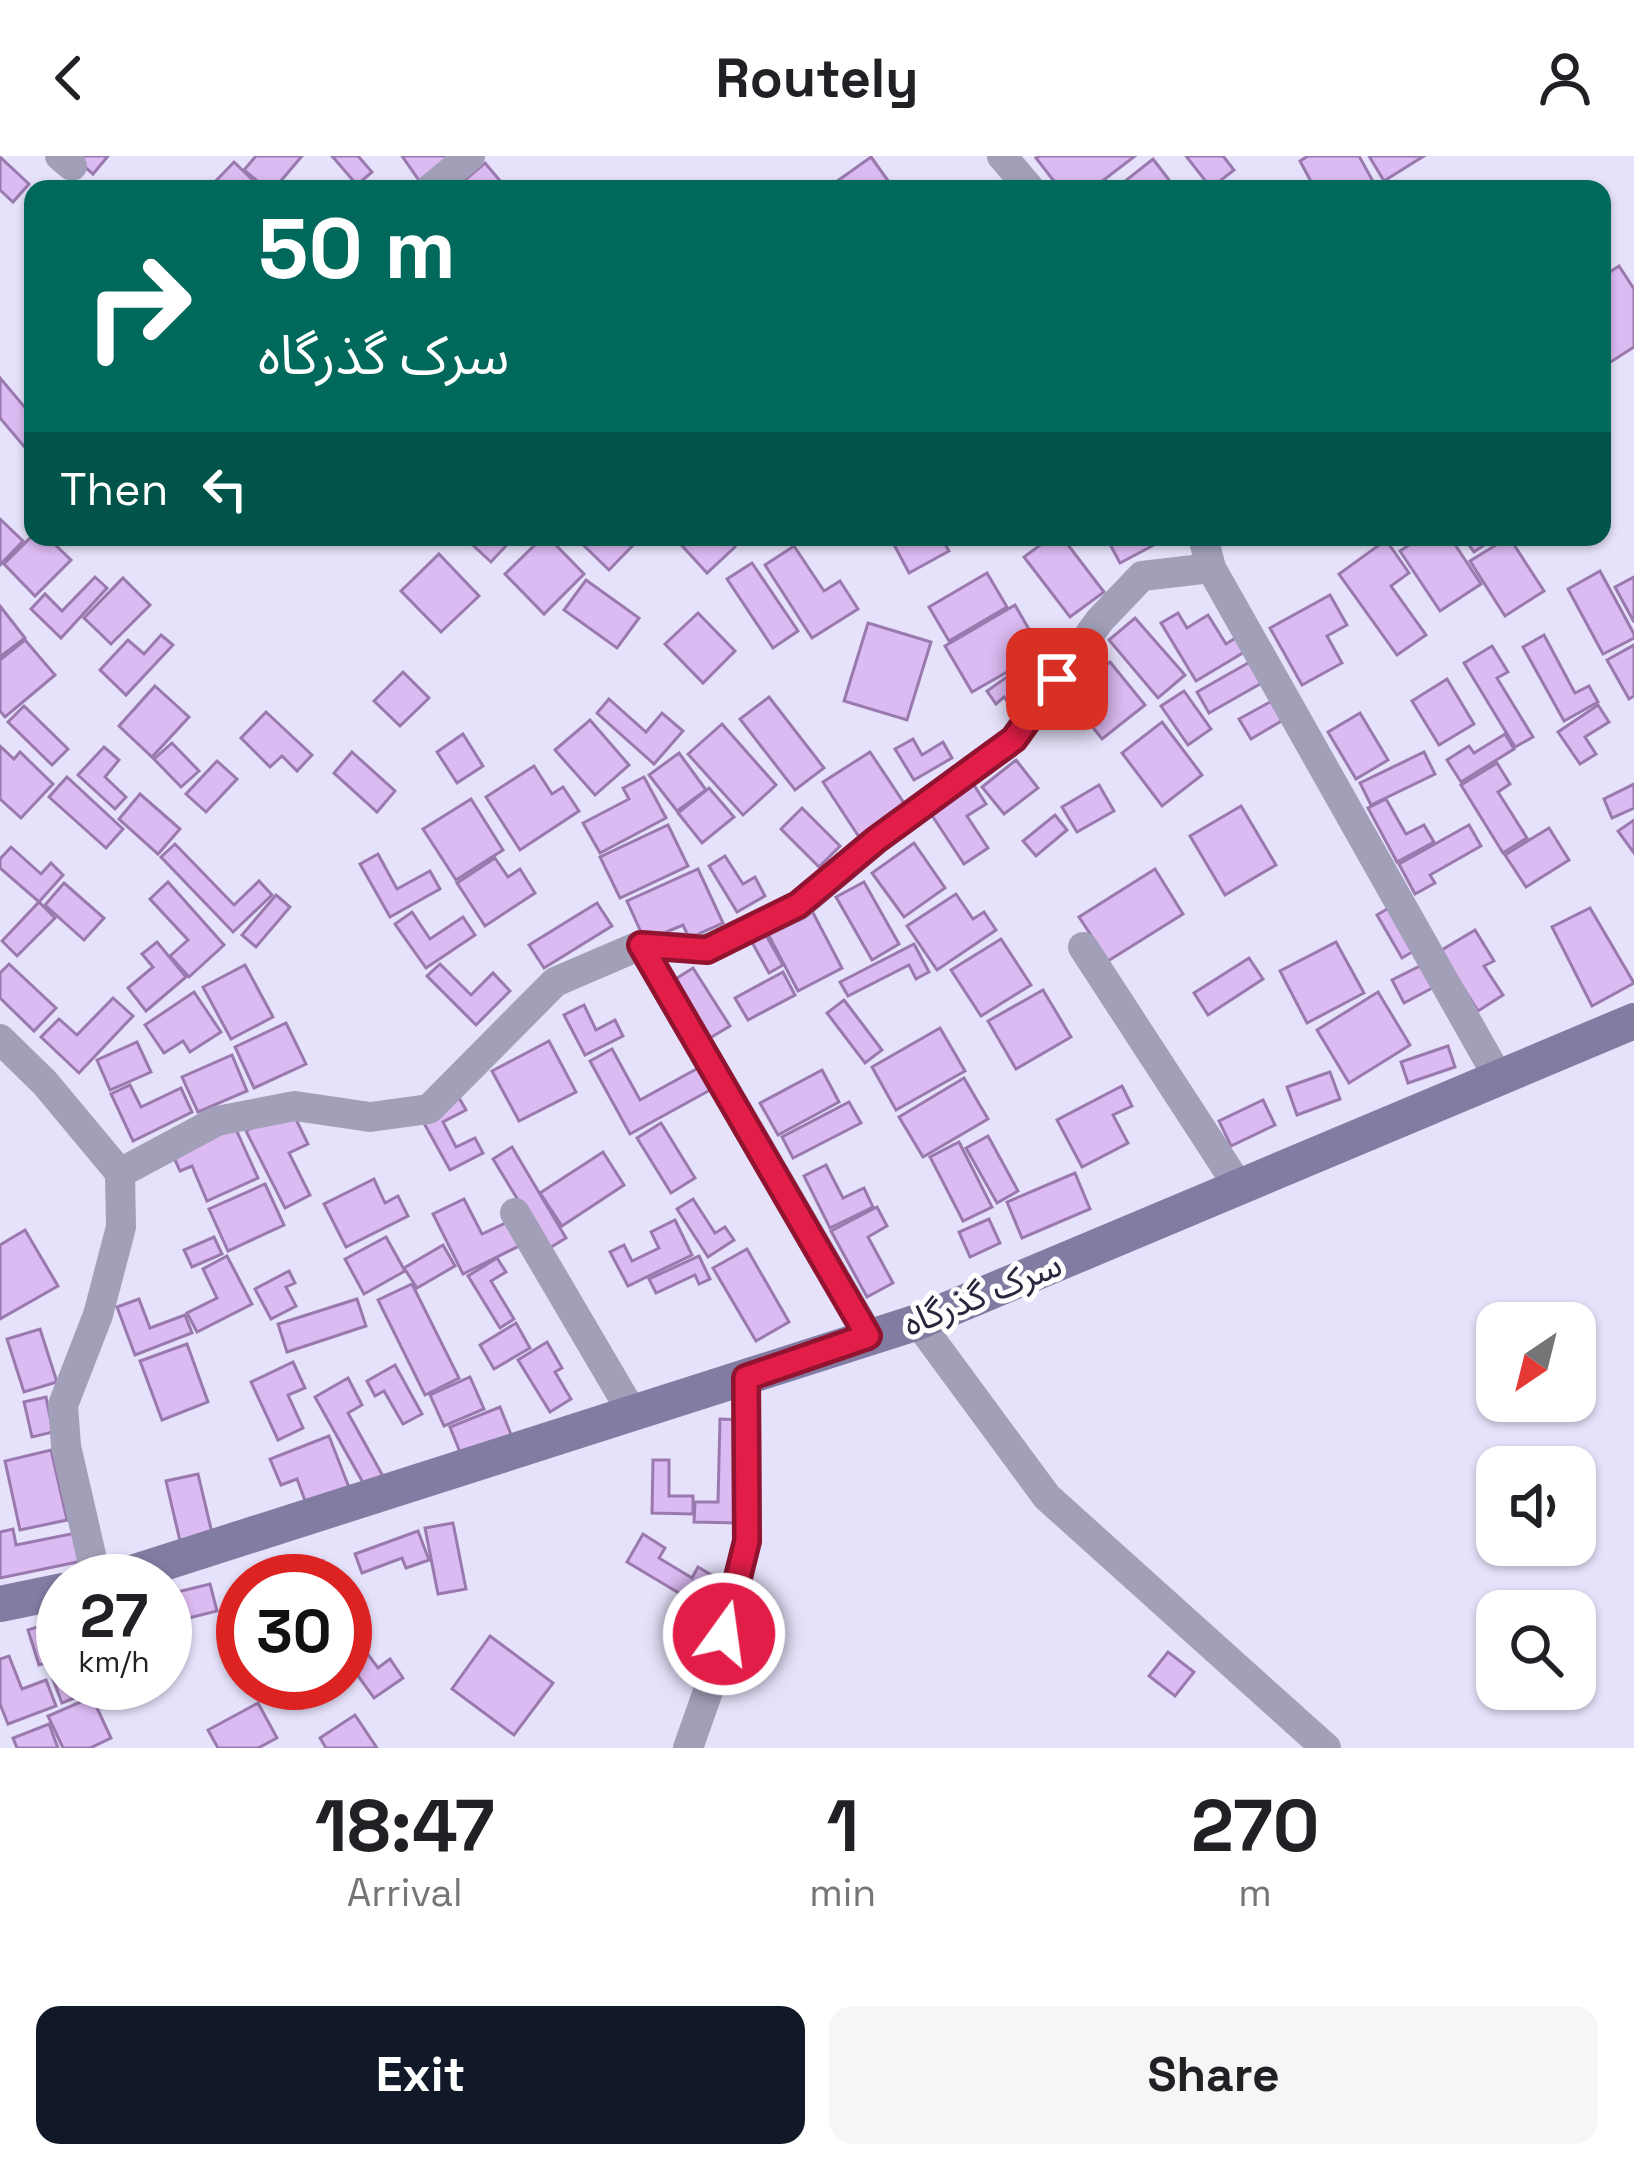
<!DOCTYPE html>
<html lang="en">
<head>
<meta charset="utf-8">
<style>
  body { margin:0; font-family:"Space Grotesk","Noto Sans Arabic",sans-serif; background:#f6f6f6; color:#202124; height:100vh; display:flex; flex-direction:column; font-size:45px; white-space:nowrap }
  * { box-sizing:border-box; margin:0 }
  p { font-size:39px; color:#757577 }
  .icon { flex:none; width:66px; height:66px; fill:none; stroke:currentColor; stroke-width:2; stroke-linecap:round; stroke-linejoin:round }
  .map { position:relative; height:1592px; overflow:hidden }
  .details { display:flex; flex-direction:column; background:#fff; flex:1 }
  .details>* { flex:none }
  .banner { position:absolute; left:24px; top:24px; width:1587px; height:366px; border-radius:24px; box-shadow:0 3px 9px #0004; background:#00695c; color:#fff; overflow:hidden }
  .needle { width:78px; rotate:215deg }
  .controls { position:absolute; left:1476px; top:1146px; display:grid; gap:24px }
  .controls a { display:grid; place-items:center; width:120px; height:120px; border-radius:24px; background:#fff; box-shadow:0 3px 9px #0004; font-size:60px }
  .speed { position:absolute; left:36px; top:1398px; display:flex; gap:24px; font-size:60px; font-weight:700; text-align:center }
  .speed>* { display:grid; place-content:center; width:156px; height:156px; border-radius:50%; background:#fff; box-shadow:0 3px 9px #0004; line-height:1 }
  .speed small { font-size:30px; font-weight:400 }
  .speed .limit { border:18px solid #d22; background:#fff; color:#111 }
  .pin { position:absolute; display:grid; place-items:center; width:102px; height:102px; color:#fff; margin:-51px; border-radius:24px; box-shadow:0 6px 18px #0006 }
  .me { position:absolute; width:132px; margin:-66px; rotate:14deg; stroke-linejoin:round; filter:drop-shadow(0 0 9px #0008) }
  .turn { display:flex; align-items:center; gap:42px; height:252px; padding:0 36px; font-size:54px }
  .turn .icon { width:156px; height:156px; stroke-width:2.5 }
  .turn b { display:block; font-size:84px; line-height:102px }
  .then { display:flex; align-items:center; height:114px; padding:0 36px; background:#0003; gap:24px; font-size:45px }
  .eta { display:flex; justify-content:space-evenly; align-items:center; height:204px; text-align:center }
  .eta b { font-size:72px; font-weight:800; line-height:84px }
  .button { display:flex; gap:24px; margin-top:auto; padding:24px 36px }
  .button a { flex:1; height:138px; border-radius:24px; background:#111827; color:#fff; font-size:48px; font-weight:800; line-height:138px; text-align:center }
  .button a+a { background:#f6f6f6; color:#202124 }
  header { display:flex; justify-content:space-between; align-items:center; height:156px; padding:0 36px; background:#fff; font-size:54px; font-weight:800 }
  .map>svg:first-child { display:block }
  .building { fill:#dcbaf2; stroke:#9a7aae; stroke-width:3 }
  .lines { fill:none; stroke-linecap:round; stroke-linejoin:round }
  .street { stroke:#a29fb9; stroke-width:30 }
  .secondary { stroke:#827ca2; stroke-width:36 }
  .route-casing { stroke:#92132f; stroke-width:30 }
  .route { stroke:#e11d48; stroke-width:21 }
  .labels { text-anchor:middle; stroke-width:10; stroke-linejoin:round; paint-order:stroke }
  .street-label { font-size:36px; fill:#2a263d; stroke:#fff }
</style>
</head>
<body>
<header><svg class="icon" aria-label="back" viewBox="0 0 24 24"><path d="M15 5l-7 7 7 7"/></svg>Routely<svg class="icon" aria-label="person" viewBox="0 0 24 24"><circle cx="12" cy="8" r="4"/><path d="M4 21q1-7 8-7t8 7"/></svg></header>
<div class="map">
<svg width="1634" height="1592" viewBox="0 0 1634 1592">
  <rect width="100%" height="100%" fill="#e6e2fb"/>
  <!-- building -->
  <g class="building">
    <polygon points="72,0 108,0 93,18"/>
    <polygon points="256,0 302,0 274,33 267,33 244,14"/>
    <polygon points="332,0 358,0 372,16 357,29"/>
    <polygon points="402,0 462,0 425,33"/>
    <polygon points="1040,0 1135,0 1092,33 1060,33 1036,2"/>
    <polygon points="1186,0 1223,0 1234,14 1211,32"/>
    <polygon points="1308,0 1359,0 1375,29 1368,33 1315,33 1300,5"/>
    <polygon points="1369,0 1424,0 1384,25"/>
    <polygon points="0,1 29,28 13,46 0,34"/>
    <polygon points="871,1 894,33 826,33"/>
    <polygon points="1153,3 1176,33 1115,33"/>
    <polygon points="234,6 262,33 208,33"/>
    <polygon points="485,7 507,33 463,33 459,29"/>
    <polygon points="1619,110 1634,133 1634,191 1609,207 1602,196 1602,121"/>
    <polygon points="0,222 33,261 33,301 0,262"/>
    <polygon points="0,363 23,385 0,409"/>
    <polygon points="33,379 47,381 71,404 35,440 4,408"/>
    <polygon points="464,381 514,381 491,406"/>
    <polygon points="543,381 548,381 584,418 544,458 505,418"/>
    <polygon points="575,381 641,381 609,414"/>
    <polygon points="674,381 726,381 735,391 707,417"/>
    <polygon points="890,381 941,381 949,395 909,417"/>
    <polygon points="1051,381 1062,381 1104,436 1070,461 1024,401"/>
    <polygon points="1106,381 1169,381 1120,407"/>
    <polygon points="1421,381 1450,381 1481,428 1440,455 1400,395"/>
    <polygon points="1463,381 1496,381 1474,396"/>
    <polygon points="1509,381 1544,435 1505,460 1470,405"/>
    <polygon points="1386,384 1409,417 1391,430 1426,479 1397,499 1339,418"/>
    <polygon points="794,390 824,435 840,425 858,453 812,482 765,409"/>
    <polygon points="439,398 479,440 441,476 401,435"/>
    <polygon points="752,407 798,475 773,492 727,423"/>
    <polygon points="1600,415 1634,478 1634,482 1603,498 1568,433"/>
    <polygon points="987,417 1007,451 949,485 929,451"/>
    <polygon points="95,421 107,432 61,482 31,453 45,438 62,455"/>
    <polygon points="1634,421 1634,466 1615,431"/>
    <polygon points="123,422 150,449 111,488 84,462"/>
    <polygon points="586,424 639,462 617,492 564,454"/>
    <polygon points="1330,439 1347,469 1327,480 1342,507 1302,529 1270,472"/>
    <polygon points="1015,449 1042,496 972,536 945,490"/>
    <polygon points="0,450 25,482 0,501"/>
    <polygon points="698,457 735,495 703,527 665,488"/>
    <polygon points="1178,457 1187,472 1208,459 1226,488 1237,481 1246,495 1196,525 1161,467"/>
    <polygon points="1135,462 1185,519 1158,542 1109,484"/>
    <polygon points="868,467 931,486 907,564 844,545"/>
    <polygon points="161,479 173,489 126,539 100,514 128,484 144,498"/>
    <polygon points="1544,479 1575,537 1589,530 1598,546 1564,565 1523,491"/>
    <polygon points="25,484 55,519 5,561 0,555 0,504"/>
    <polygon points="1634,489 1634,540 1629,543 1607,504"/>
    <polygon points="1492,490 1508,516 1497,522 1533,581 1515,591 1464,507"/>
    <polygon points="1255,503 1267,524 1209,557 1197,536"/>
    <polygon points="1028,506 1047,532 1014,555 1004,541 996,548 987,535"/>
    <polygon points="1110,506 1145,549 1102,583 1067,539"/>
    <polygon points="403,516 429,542 400,570 374,545"/>
    <polygon points="1447,523 1474,568 1439,589 1412,545"/>
    <polygon points="155,530 189,561 152,601 119,570"/>
    <polygon points="1184,535 1211,573 1188,589 1161,550"/>
    <polygon points="769,541 824,612 795,634 740,563"/>
    <polygon points="1279,541 1290,560 1251,583 1239,563"/>
    <polygon points="609,543 646,576 662,557 683,575 654,608 597,557"/>
    <polygon points="1598,549 1609,566 1585,581 1596,598 1580,608 1558,576"/>
    <polygon points="24,550 68,593 52,609 8,566"/>
    <polygon points="266,556 312,599 297,615 282,600 270,611 241,582"/>
    <polygon points="1360,557 1388,604 1356,623 1328,576"/>
    <polygon points="590,564 629,609 595,639 555,594"/>
    <polygon points="1162,566 1202,619 1162,650 1122,597"/>
    <polygon points="722,568 776,629 743,659 688,598"/>
    <polygon points="463,578 483,610 457,627 437,596"/>
    <polygon points="1505,578 1514,593 1461,626 1447,604 1469,590 1474,597"/>
    <polygon points="913,583 922,599 943,586 952,602 914,624 895,593"/>
    <polygon points="172,587 199,615 181,631 154,603"/>
    <polygon points="0,590 14,603 20,596 53,628 21,662 0,643"/>
    <polygon points="104,591 119,604 105,621 126,641 115,653 78,619"/>
    <polygon points="352,596 395,635 377,656 334,617"/>
    <polygon points="870,596 906,650 859,681 823,626"/>
    <polygon points="1424,596 1435,618 1371,649 1360,627"/>
    <polygon points="679,597 706,634 677,655 649,619"/>
    <polygon points="1016,604 1038,632 1004,658 982,631"/>
    <polygon points="217,605 237,623 206,656 186,638"/>
    <polygon points="1497,607 1510,628 1498,636 1527,682 1503,697 1461,629"/>
    <polygon points="534,610 552,638 563,631 579,655 520,694 486,641"/>
    <polygon points="67,621 123,673 106,692 49,641"/>
    <polygon points="644,621 666,662 600,697 583,667 629,643 623,632"/>
    <polygon points="972,626 986,648 967,660 988,692 964,708 929,655"/>
    <polygon points="1634,628 1634,652 1612,662 1604,643"/>
    <polygon points="1099,629 1114,655 1077,676 1062,651"/>
    <polygon points="709,632 734,661 702,687 678,657"/>
    <polygon points="140,638 180,673 158,698 119,663"/>
    <polygon points="471,643 503,694 456,724 423,673"/>
    <polygon points="1386,643 1406,678 1424,669 1434,686 1397,706 1368,652"/>
    <polygon points="1241,650 1276,709 1225,739 1190,680"/>
    <polygon points="802,652 840,690 819,711 781,673"/>
    <polygon points="1055,659 1067,674 1036,700 1023,685"/>
    <polygon points="1634,664 1634,697 1618,675"/>
    <polygon points="668,669 688,710 620,742 600,701"/>
    <polygon points="1469,669 1481,690 1430,719 1435,727 1415,738 1399,708"/>
    <polygon points="1549,672 1569,704 1526,731 1505,699"/>
    <polygon points="914,687 945,732 904,761 872,717"/>
    <polygon points="175,688 234,749 259,725 272,739 233,776 161,701"/>
    <polygon points="11,691 41,718 51,707 63,719 39,746 0,712 0,703"/>
    <polygon points="378,698 397,733 430,715 440,733 390,761 360,708"/>
    <polygon points="725,700 743,728 755,721 765,740 737,756 709,710"/>
    <polygon points="495,702 508,721 520,713 535,737 485,770 457,727"/>
    <polygon points="698,713 723,767 689,782 683,769 645,785 627,745"/>
    <polygon points="1155,713 1183,758 1108,805 1079,761"/>
    <polygon points="168,726 224,789 189,821 170,800 188,784 150,743"/>
    <polygon points="864,726 899,788 872,804 836,741"/>
    <polygon points="64,727 104,762 84,784 45,749"/>
    <polygon points="956,738 973,763 984,756 996,774 937,814 907,770"/>
    <polygon points="276,739 290,751 256,791 242,779"/>
    <polygon points="39,746 55,762 17,800 2,785"/>
    <polygon points="597,747 612,770 544,812 529,789"/>
    <polygon points="1397,747 1422,790 1402,802 1377,759"/>
    <polygon points="1590,752 1634,827 1592,850 1552,771"/>
    <polygon points="811,753 842,812 798,835 767,776"/>
    <polygon points="412,756 430,783 463,761 475,779 426,812 395,768"/>
    <polygon points="763,774 783,809 769,817 749,781"/>
    <polygon points="1475,774 1494,805 1484,810 1503,839 1478,855 1440,795"/>
    <polygon points="1001,783 1031,829 981,860 951,814"/>
    <polygon points="157,786 186,821 146,855 128,832 153,811 142,798"/>
    <polygon points="1336,786 1364,837 1307,867 1280,815"/>
    <polygon points="914,788 929,816 916,823 909,809 848,840 840,826"/>
    <polygon points="1249,802 1263,823 1208,859 1194,837"/>
    <polygon points="1426,807 1438,829 1404,847 1392,824"/>
    <polygon points="9,808 56,852 34,875 0,842 0,817"/>
    <polygon points="440,808 471,839 493,817 510,835 476,869 427,820"/>
    <polygon points="245,809 273,861 231,883 203,831"/>
    <polygon points="693,812 730,870 710,882 674,824"/>
    <polygon points="783,816 795,839 748,864 735,842"/>
    <polygon points="1043,834 1071,881 1016,913 988,865"/>
    <polygon points="194,836 221,876 190,896 183,885 164,897 145,869"/>
    <polygon points="1378,836 1410,889 1349,927 1317,874"/>
    <polygon points="113,842 133,860 79,917 41,881 59,863 77,879"/>
    <polygon points="844,844 882,894 865,907 827,857"/>
    <polygon points="584,849 596,874 615,864 623,880 585,899 564,859"/>
    <polygon points="286,867 306,908 254,932 235,891"/>
    <polygon points="940,872 965,915 896,954 872,911"/>
    <polygon points="549,885 576,936 519,965 492,915"/>
    <polygon points="137,886 151,916 110,934 97,904"/>
    <polygon points="1448,890 1455,911 1408,927 1401,906"/>
    <polygon points="612,893 640,944 700,911 712,933 630,978 590,905"/>
    <polygon points="232,899 247,935 198,956 182,921"/>
    <polygon points="822,914 839,946 778,979 760,947"/>
    <polygon points="1330,916 1340,943 1297,959 1287,931"/>
    <polygon points="964,922 988,963 923,1001 899,961"/>
    <polygon points="130,929 141,951 181,932 192,956 133,985 111,938"/>
    <polygon points="1122,930 1132,950 1113,959 1128,987 1082,1011 1057,964"/>
    <polygon points="458,940 466,954 443,966 456,991 475,982 483,997 450,1014 420,960"/>
    <polygon points="1263,944 1275,969 1231,990 1219,965"/>
    <polygon points="849,946 861,967 793,1002 782,981"/>
    <polygon points="291,953 308,988 289,997 310,1039 285,1052 246,975"/>
    <polygon points="661,967 695,1022 671,1037 637,982"/>
    <polygon points="234,969 258,1022 207,1045 192,1010 180,1015 172,997"/>
    <polygon points="988,980 1018,1035 997,1047 966,992"/>
    <polygon points="959,986 992,1051 963,1065 930,1001"/>
    <polygon points="512,991 566,1082 548,1093 493,1003"/>
    <polygon points="603,996 624,1029 562,1070 540,1037"/>
    <polygon points="826,1009 843,1042 864,1032 873,1051 830,1072 804,1020"/>
    <polygon points="1075,1017 1090,1053 1022,1082 1007,1046"/>
    <polygon points="374,1023 385,1047 398,1040 408,1060 346,1091 324,1048"/>
    <polygon points="265,1028 284,1069 228,1095 209,1053"/>
    <polygon points="464,1043 482,1078 512,1064 523,1088 463,1118 433,1058"/>
    <polygon points="693,1043 715,1077 725,1071 734,1084 708,1101 677,1053"/>
    <polygon points="877,1051 887,1070 868,1081 893,1127 867,1141 831,1075"/>
    <polygon points="989,1063 1000,1087 970,1101 959,1076"/>
    <polygon points="675,1064 692,1099 628,1130 610,1096 624,1089 632,1105 659,1092 651,1076"/>
    <polygon points="25,1074 58,1130 0,1163 0,1089"/>
    <polygon points="214,1081 222,1098 192,1111 184,1094"/>
    <polygon points="386,1081 405,1115 364,1138 345,1103"/>
    <polygon points="443,1089 455,1110 417,1132 404,1112"/>
    <polygon points="747,1093 789,1166 756,1185 713,1112"/>
    <polygon points="227,1100 252,1148 197,1176 187,1157 217,1142 203,1113"/>
    <polygon points="699,1100 710,1123 699,1128 695,1119 656,1137 649,1123"/>
    <polygon points="497,1102 506,1116 491,1125 514,1163 500,1172 468,1120"/>
    <polygon points="289,1115 295,1127 286,1131 296,1150 271,1163 255,1133"/>
    <polygon points="412,1128 459,1222 425,1239 378,1144"/>
    <polygon points="139,1143 150,1172 185,1159 192,1177 135,1199 117,1151"/>
    <polygon points="357,1143 366,1170 287,1196 278,1168"/>
    <polygon points="516,1167 530,1192 494,1213 480,1189"/>
    <polygon points="40,1173 57,1226 24,1236 7,1183"/>
    <polygon points="547,1186 562,1212 555,1216 571,1243 550,1256 518,1204"/>
    <polygon points="187,1188 208,1246 162,1264 140,1205"/>
    <polygon points="293,1206 305,1232 288,1239 303,1272 278,1284 251,1226"/>
    <polygon points="395,1209 422,1258 403,1268 384,1235 375,1240 367,1225"/>
    <polygon points="470,1221 484,1253 444,1270 430,1239"/>
    <polygon points="348,1222 362,1249 348,1257 384,1322 366,1332 315,1241"/>
    <polygon points="46,1241 53,1276 32,1281 24,1246"/>
    <polygon points="500,1251 514,1286 464,1306 450,1271"/>
    <polygon points="720,1263 742,1264 739,1367 694,1366 695,1346 718,1346"/>
    <polygon points="329,1280 350,1334 307,1350 297,1323 281,1329 270,1303"/>
    <polygon points="51,1294 67,1364 20,1374 5,1305"/>
    <polygon points="653,1304 669,1304 669,1340 693,1340 693,1358 652,1357"/>
    <polygon points="198,1318 212,1377 180,1385 166,1325"/>
    <polygon points="453,1367 466,1433 438,1438 425,1372"/>
    <polygon points="13,1373 16,1389 81,1376 87,1404 0,1422 0,1376"/>
    <polygon points="418,1375 429,1404 406,1412 402,1402 362,1417 355,1398"/>
    <polygon points="643,1378 665,1392 659,1402 692,1422 698,1411 730,1430 714,1458 627,1406"/>
    <polygon points="323,1405 332,1423 299,1425 295,1416"/>
    <polygon points="210,1428 217,1455 165,1468 165,1439"/>
    <polygon points="345,1434 363,1459 345,1472"/>
    <polygon points="63,1463 63,1502 39,1509 28,1474"/>
    <polygon points="349,1473 378,1512 390,1503 403,1522 374,1542 345,1502 345,1476"/>
    <polygon points="490,1480 553,1527 514,1579 452,1533"/>
    <polygon points="1168,1496 1194,1516 1175,1540 1149,1520"/>
    <polygon points="9,1500 22,1533 46,1524 56,1550 8,1568 0,1548 0,1503"/>
    <polygon points="63,1507 63,1527 111,1527 62,1547 49,1513"/>
    <polygon points="92,1541 111,1582 90,1592 63,1592 48,1560"/>
    <polygon points="258,1547 277,1582 258,1592 218,1592 208,1574"/>
    <polygon points="355,1559 377,1592 326,1592 320,1582"/>
    <polygon points="49,1568 58,1592 17,1592 13,1582"/>
  </g>
  <g class="lines">
    <!-- street -->
    <g class="street">
      <polyline points="60,0 72,10"/>
      <polyline points="1002,0 1030,33"/>
      <polyline points="430,33 470,0"/>
      <polyline points="1203,381 1211,412 1498,921"/>
      <polyline points="641,789 869,1180"/>
      <polyline points="1083,791 1239,1031"/>
      <polyline points="0,883 45,927 120,1017 121,1071 98,1159 63,1249 66,1290 97,1425"/>
      <polyline points="120,1017 217,965 295,950 370,961 429,953 555,826 641,789 707,793 798,750 876,684 1014,583 1100,464 1142,420 1211,412"/>
      <polyline points="515,1057 633,1258"/>
      <polyline points="918,1166 1047,1341 1326,1592"/>
      <polyline points="688,1592 712,1524 747,1385 746,1222"/>
    </g>
    <!-- secondary -->
    <g class="secondary">
      <polyline points="107,1425 918,1166 1634,865"/>
      <polyline points="0,1448 63,1435"/>
    </g>
  </g>
  <g class="lines">
    <!-- route casing -->
    <g class="route-casing">
      <polyline id="route" points="724,1478 747,1385 746,1222 868,1180 641,789 707,794 798,749 876,684 1014,583 1057,523"/>
    </g>
    <!-- route -->
    <use href="#route" class="route"/>
  </g>
  <g class="labels">
    <!-- street labels -->
    <g class="street-label">
      <text transform="translate(982 1137) rotate(-22)" y="13">سرک گذرگاه</text>
    </g>
  </g>
</svg>
<div class="controls">
<a><svg class="needle" viewBox="-14 -14 28 28"><path d="M0-13l5 13h-10z" fill="#e53935"/><path d="M0 13l5-13h-10z" fill="#757577"/></svg></a>
<a><svg class="icon" aria-label="sound" viewBox="0 0 24 24"><path d="M4 9h4l5-4v14l-5-4H4zM17 9q2 3 0 6"/></svg></a>
<a><svg class="icon" aria-label="search" viewBox="0 0 24 24"><circle cx="10" cy="10" r="6"/><path d="M15 15l6 6"/></svg></a>
</div>
<div class="speed"><div>27<small>km/h</small></div><div class="limit">30</div></div>
<div class="pin" style="left:1057px;top:523px;background:#d93025"><svg class="icon" aria-label="arrive" viewBox="0 0 24 24"><path d="M6 21V4h12l-3 4 3 4H6"/></svg></div>
<svg class="me" style="left:724px;top:1478px" viewBox="-20 -20 40 40"><circle r="17" fill="#e11d48" stroke="#fff" stroke-width="3"/><path d="M0-11L8 9 0 5-8 9z" fill="#fff"/></svg>
<div class="banner">
<div class="turn"><svg class="icon" aria-label="right" viewBox="0 0 24 24"><path d="M7 20v-9h11M14 6l5 5-5 5"/></svg><div><b>50 m</b>سرک گذرگاه</div></div>
<div class="then">Then<svg class="icon" aria-label="left" viewBox="0 0 24 24"><path d="M17 20v-9H6M10 6l-5 5 5 5"/></svg></div>
</div>
</div>
<section class="details">
<div class="eta">
<div><b>18:47</b><p>Arrival</p></div>
<div><b>1</b><p>min</p></div>
<div><b>270</b><p>m</p></div>
</div>
<div class="button"><a>Exit</a><a>Share</a></div>
</section>
</body>
</html>
